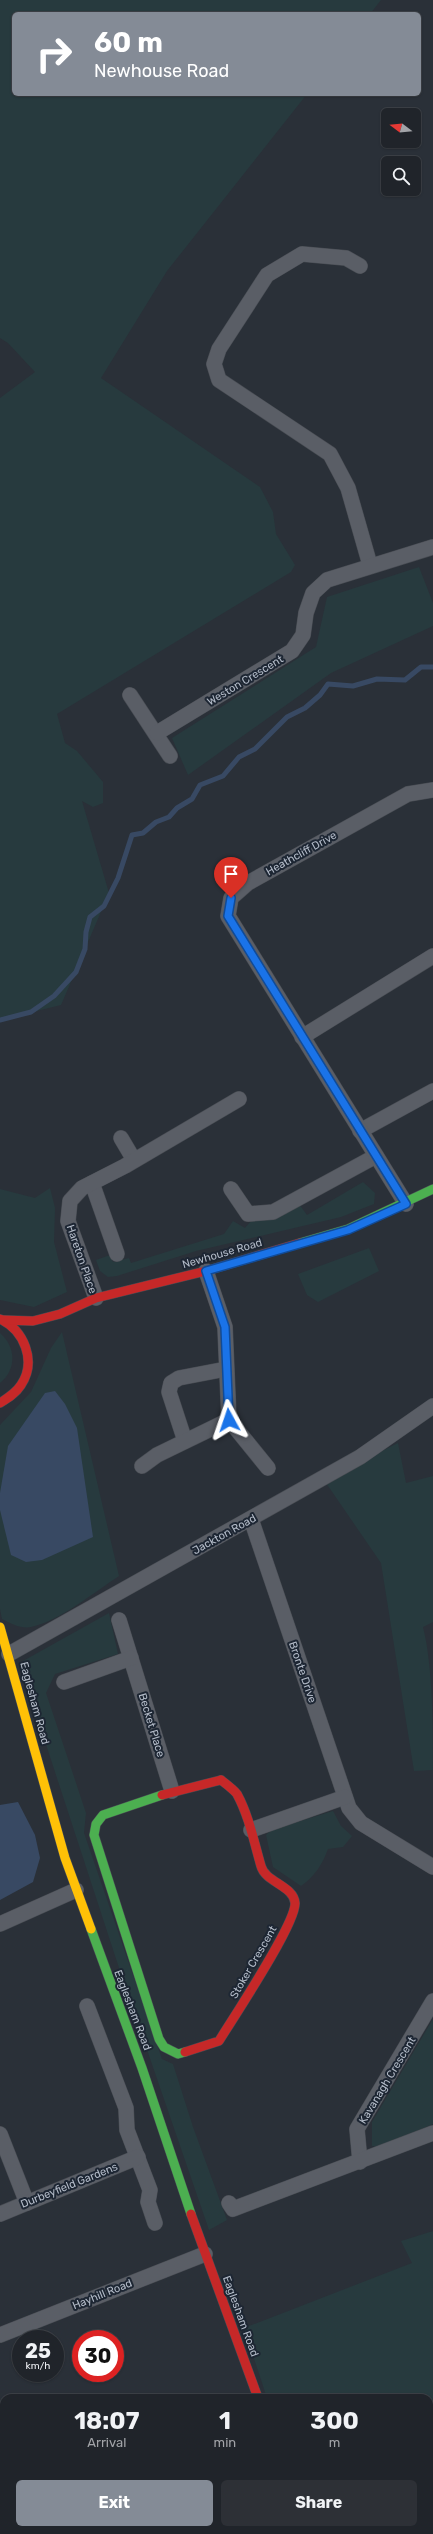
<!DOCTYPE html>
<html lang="en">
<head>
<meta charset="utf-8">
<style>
  body { margin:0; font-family:Rubik,sans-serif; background:#2d3036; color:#f1f3f6; height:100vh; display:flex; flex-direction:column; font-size:15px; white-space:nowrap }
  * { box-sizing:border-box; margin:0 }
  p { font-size:13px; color:#a2a4a8 }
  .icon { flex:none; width:22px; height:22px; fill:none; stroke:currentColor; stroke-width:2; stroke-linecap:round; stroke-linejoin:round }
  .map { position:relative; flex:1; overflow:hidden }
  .panel { position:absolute; left:0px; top:2394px; width:433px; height:140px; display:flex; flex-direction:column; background:#20242a; border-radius:12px 12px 0 0; box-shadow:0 1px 3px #0004,0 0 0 1px #3d4147 }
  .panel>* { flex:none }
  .top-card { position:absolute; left:12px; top:12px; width:409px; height:84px; border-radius:6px; box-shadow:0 1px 3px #0004,0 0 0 1px #3d4147; background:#848b96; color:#fff; overflow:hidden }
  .needle { width:26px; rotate:286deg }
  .controls { position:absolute; left:381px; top:108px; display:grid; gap:8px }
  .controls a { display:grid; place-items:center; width:40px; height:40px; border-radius:6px; background:#20242a; box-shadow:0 1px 3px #0004,0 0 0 1px #3d4147; font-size:20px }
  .speed { position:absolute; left:12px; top:2330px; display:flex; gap:8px; font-size:20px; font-weight:700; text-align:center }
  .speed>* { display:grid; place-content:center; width:52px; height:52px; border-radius:50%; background:#20242a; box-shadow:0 1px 3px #0004,0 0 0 1px #3d4147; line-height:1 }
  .speed small { font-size:10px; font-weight:400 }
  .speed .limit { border:6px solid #d22; background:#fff; color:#111 }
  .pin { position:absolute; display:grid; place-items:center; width:34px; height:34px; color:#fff; margin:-41px -17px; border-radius:50% 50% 50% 0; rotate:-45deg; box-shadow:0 0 4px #0007 }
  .pin .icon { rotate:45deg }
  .me { position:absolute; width:44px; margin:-22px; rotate:355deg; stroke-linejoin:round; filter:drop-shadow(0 0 3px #0008) }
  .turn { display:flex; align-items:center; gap:14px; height:84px; padding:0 16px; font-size:18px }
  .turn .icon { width:52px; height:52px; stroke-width:2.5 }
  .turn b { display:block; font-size:28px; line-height:34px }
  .eta { display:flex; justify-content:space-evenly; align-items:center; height:68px; text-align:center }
  .eta b { font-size:24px; font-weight:700; line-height:28px }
  .action { display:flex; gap:8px; margin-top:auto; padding:8px 16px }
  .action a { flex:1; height:46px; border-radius:6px; background:#848b96; color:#fff; font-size:16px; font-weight:700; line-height:46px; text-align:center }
  .action a+a { background:#2d3036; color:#f1f3f6 }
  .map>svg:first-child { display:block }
  .green { fill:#273a3e }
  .water { fill:#384963 }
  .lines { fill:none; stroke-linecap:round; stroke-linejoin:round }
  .stream { stroke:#384963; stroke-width:5 }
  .street-casing { stroke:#484c53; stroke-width:16 }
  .fast-casing { stroke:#484c53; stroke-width:10 }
  .slow-casing { stroke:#484c53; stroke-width:10 }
  .jam-casing { stroke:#484c53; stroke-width:10 }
  .street { stroke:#5a5e66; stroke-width:15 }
  .fast { stroke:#4caf50; stroke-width:9 }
  .slow { stroke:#ffc107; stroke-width:9 }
  .jam { stroke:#c62828; stroke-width:9 }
  .route-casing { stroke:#114b97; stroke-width:10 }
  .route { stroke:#1a73e8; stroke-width:7 }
  .labels { text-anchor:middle; stroke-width:4; stroke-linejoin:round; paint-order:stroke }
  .street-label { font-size:11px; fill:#b4bcc9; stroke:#1d2633 }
</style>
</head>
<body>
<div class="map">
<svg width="433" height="2534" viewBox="0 0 433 2534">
  <rect width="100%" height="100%" fill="#2a3038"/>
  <!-- green -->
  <g class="green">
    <polygon points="0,0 381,0 370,14 14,14 14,94 307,94 167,271 101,378 260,487 273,512 276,534 295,565 291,572 57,714 65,743 77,751 103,782 103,803 93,807 82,801 109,893 61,1005 0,1020 0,398 35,372 8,343 0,338"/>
    <polygon points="419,567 433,603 433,626 331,673 188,775 172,738 316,647 327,597"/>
    <polygon points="363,1182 375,1193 374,1204 341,1217 196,1251 117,1276 108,1277 100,1271 96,1260 110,1255 113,1262 129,1258 131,1263 224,1234 233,1221 245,1228 251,1221 299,1204 307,1215"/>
    <polygon points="50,1188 55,1208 54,1242 67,1292 34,1307 0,1300 0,1189 35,1198"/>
    <polygon points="369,1248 379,1271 318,1302 307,1295 298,1274"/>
    <path d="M 62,1332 L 119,1576 C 94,1592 60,1621 31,1627 C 22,1629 11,1624 2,1619 L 0,1609 L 0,1425 L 31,1392 L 51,1348 Z"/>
    <path d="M 0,1333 C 16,1347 17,1369 0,1383 Z"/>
    <path d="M 398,1443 L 406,1483 L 433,1476 L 433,1622 L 423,1627 C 433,1667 433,1727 433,1770 L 414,1771 L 381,1563 L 324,1480 Z"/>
    <polygon points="109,1613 118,1654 55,1674 46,1693 86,1813 84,1833 162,2059 173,2064 193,2127 227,2220 209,2230 121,1974 23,1674 23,1661"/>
    <path d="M 333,1811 L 341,1826 L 352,1836 L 343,1847 L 328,1849 C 322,1865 315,1876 301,1886 L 273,1867 L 266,1835 L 271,1830 Z"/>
    <polygon points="433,2019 433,2124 382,2147 372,2146 372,2122"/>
    <polygon points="433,2231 433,2534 312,2534 311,2530 429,2530 429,2398 267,2398 244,2328 412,2263 401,2241"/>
  </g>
  <!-- water -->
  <g class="water">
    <polygon points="55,1391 65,1404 77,1428 93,1537 42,1560 26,1562 11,1555 0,1510 0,1493 8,1446 45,1393"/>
    <polygon points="18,1802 35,1835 40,1858 33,1882 0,1900 0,1805"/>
  </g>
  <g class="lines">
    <!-- stream -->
    <polyline class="stream" points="0,1020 31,1012 54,996 76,972 85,949 86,932 90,917 104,906 118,878 132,835 143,833 156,822 169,817 177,808 192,799 200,785 223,776 239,757 255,749 287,717 305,708 320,695 328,684 353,686 377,679 405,680 421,667 433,667"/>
    <!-- street casing -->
    <g class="street-casing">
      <g id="street">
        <polyline points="360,266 346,258 302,254 267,275 219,349 214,364 219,380 330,454 348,488 370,565"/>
        <polyline points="130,695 170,756"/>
        <polyline points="157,733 292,651 303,635 306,613 313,593 327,580 433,547"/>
        <polyline points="302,1037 433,956"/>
        <polyline points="360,1131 433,1091"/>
        <polyline points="121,1138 134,1160"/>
        <polyline points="92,1183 117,1254"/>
        <polyline points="231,1189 248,1214 273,1212 376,1156"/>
        <polyline points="406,1204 228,916 231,898 248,883 408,794 433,790"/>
        <polyline points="206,1271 225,1327 229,1420 268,1468"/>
        <polyline points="96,1298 68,1221 70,1201 82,1188 125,1166 239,1099"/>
        <polyline points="185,1441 169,1392 171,1383 179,1378 226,1369"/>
        <polyline points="142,1466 157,1455 229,1420"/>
        <polyline points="251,1519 349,1808 361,1823 433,1867"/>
        <polyline points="119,1620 172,1791"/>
        <polyline points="9,1654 360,1457 433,1406"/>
        <polyline points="64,1682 131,1658"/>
        <polyline points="251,1830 345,1797"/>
        <polyline points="0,1924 76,1890"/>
        <polyline points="87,2006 126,2108 127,2130 150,2190 148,2202 155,2223"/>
        <polyline points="0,2134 27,2203"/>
        <polyline points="360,2162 357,2129 433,2001"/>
        <polyline points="229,2203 233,2209 433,2133"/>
        <polyline points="0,2214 138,2157"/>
        <polyline points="0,2335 205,2254"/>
      </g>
    </g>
    <!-- fast casing -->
    <g class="fast-casing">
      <g id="fast">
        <polyline points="300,1243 348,1229 433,1189"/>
        <polyline points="162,1795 103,1815 96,1824 94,1835 159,2039 164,2047 178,2054 185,2052"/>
        <polyline points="91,1929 142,2068 191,2214"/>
        <polyline points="306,2530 307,2534"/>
      </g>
    </g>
    <!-- slow casing -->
    <g class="slow-casing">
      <polyline id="slow" points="0,1627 65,1858 91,1929"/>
    </g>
    <!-- jam casing -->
    <g class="jam-casing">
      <g id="jam">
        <path d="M 0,1319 C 24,1330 37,1361 21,1385 C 16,1393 8,1398 0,1403"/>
        <polyline points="3,1320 33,1321 60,1314 96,1298 206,1271 300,1243"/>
        <polyline points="162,1795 221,1780"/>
        <path d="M 185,2052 L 219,2041 C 233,2018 296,1924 295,1903 C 294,1886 265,1882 261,1866 C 254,1842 249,1816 237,1794 C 233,1789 226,1784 221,1780"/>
        <polyline points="191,2214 258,2398"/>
      </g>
    </g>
    <!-- street -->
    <use href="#street" class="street"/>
    <!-- fast -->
    <use href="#fast" class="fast"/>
    <!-- slow -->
    <use href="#slow" class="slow"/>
    <!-- jam -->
    <use href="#jam" class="jam"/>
  </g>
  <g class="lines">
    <!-- route casing -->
    <g class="route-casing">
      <polyline id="route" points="229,1420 225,1327 206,1271 348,1230 406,1204 228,916 231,898"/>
    </g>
    <!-- route -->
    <use href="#route" class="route"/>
  </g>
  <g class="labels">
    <!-- street labels -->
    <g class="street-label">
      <text transform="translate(245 680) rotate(-31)" y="4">Weston Crescent</text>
      <text transform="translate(301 853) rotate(-29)" y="4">Heathcliff Drive</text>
      <text transform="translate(222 1253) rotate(-16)" y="4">Newhouse Road</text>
      <text transform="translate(82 1259) rotate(71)" y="4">Hareton Place</text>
      <text transform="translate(224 1534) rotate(-29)" y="4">Jackton Road</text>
      <text transform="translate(303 1672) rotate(71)" y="4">Bronte Drive</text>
      <text transform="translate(35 1703) rotate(75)" y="4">Eaglesham Road</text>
      <text transform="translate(152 1725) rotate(73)" y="4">Becket Place</text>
      <text transform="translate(253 1962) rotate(-60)" y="4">Stoker Crescent</text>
      <text transform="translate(133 2010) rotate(69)" y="4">Eaglesham Road</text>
      <text transform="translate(387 2080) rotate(-59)" y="4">Kavanagh Crescent</text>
      <text transform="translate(69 2185) rotate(-22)" y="4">Durbeyfield Gardens</text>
      <text transform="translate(102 2294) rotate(-22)" y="4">Hayhill Road</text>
      <text transform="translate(241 2316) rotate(70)" y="4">Eaglesham Road</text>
    </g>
  </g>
</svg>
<div class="controls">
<a><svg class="needle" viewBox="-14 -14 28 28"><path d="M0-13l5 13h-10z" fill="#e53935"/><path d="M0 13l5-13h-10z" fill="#a2a4a8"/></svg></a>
<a><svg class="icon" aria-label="search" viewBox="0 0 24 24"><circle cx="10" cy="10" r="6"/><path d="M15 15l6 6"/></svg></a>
</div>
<div class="speed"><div>25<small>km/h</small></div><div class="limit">30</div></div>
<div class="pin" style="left:231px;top:898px;background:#d93025"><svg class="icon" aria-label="arrive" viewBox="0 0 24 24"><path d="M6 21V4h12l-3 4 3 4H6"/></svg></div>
<svg class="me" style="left:229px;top:1420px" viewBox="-20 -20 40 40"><path d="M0-17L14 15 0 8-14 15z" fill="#1a73e8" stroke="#fff" stroke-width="4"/></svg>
<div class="top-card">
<div class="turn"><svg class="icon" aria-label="right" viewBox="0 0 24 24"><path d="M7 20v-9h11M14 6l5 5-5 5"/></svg><div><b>60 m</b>Newhouse Road</div></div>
</div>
<section class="panel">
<div class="eta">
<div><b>18:07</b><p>Arrival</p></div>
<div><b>1</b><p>min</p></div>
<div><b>300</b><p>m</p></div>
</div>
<div class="action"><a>Exit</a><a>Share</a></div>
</section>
</div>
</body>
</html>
